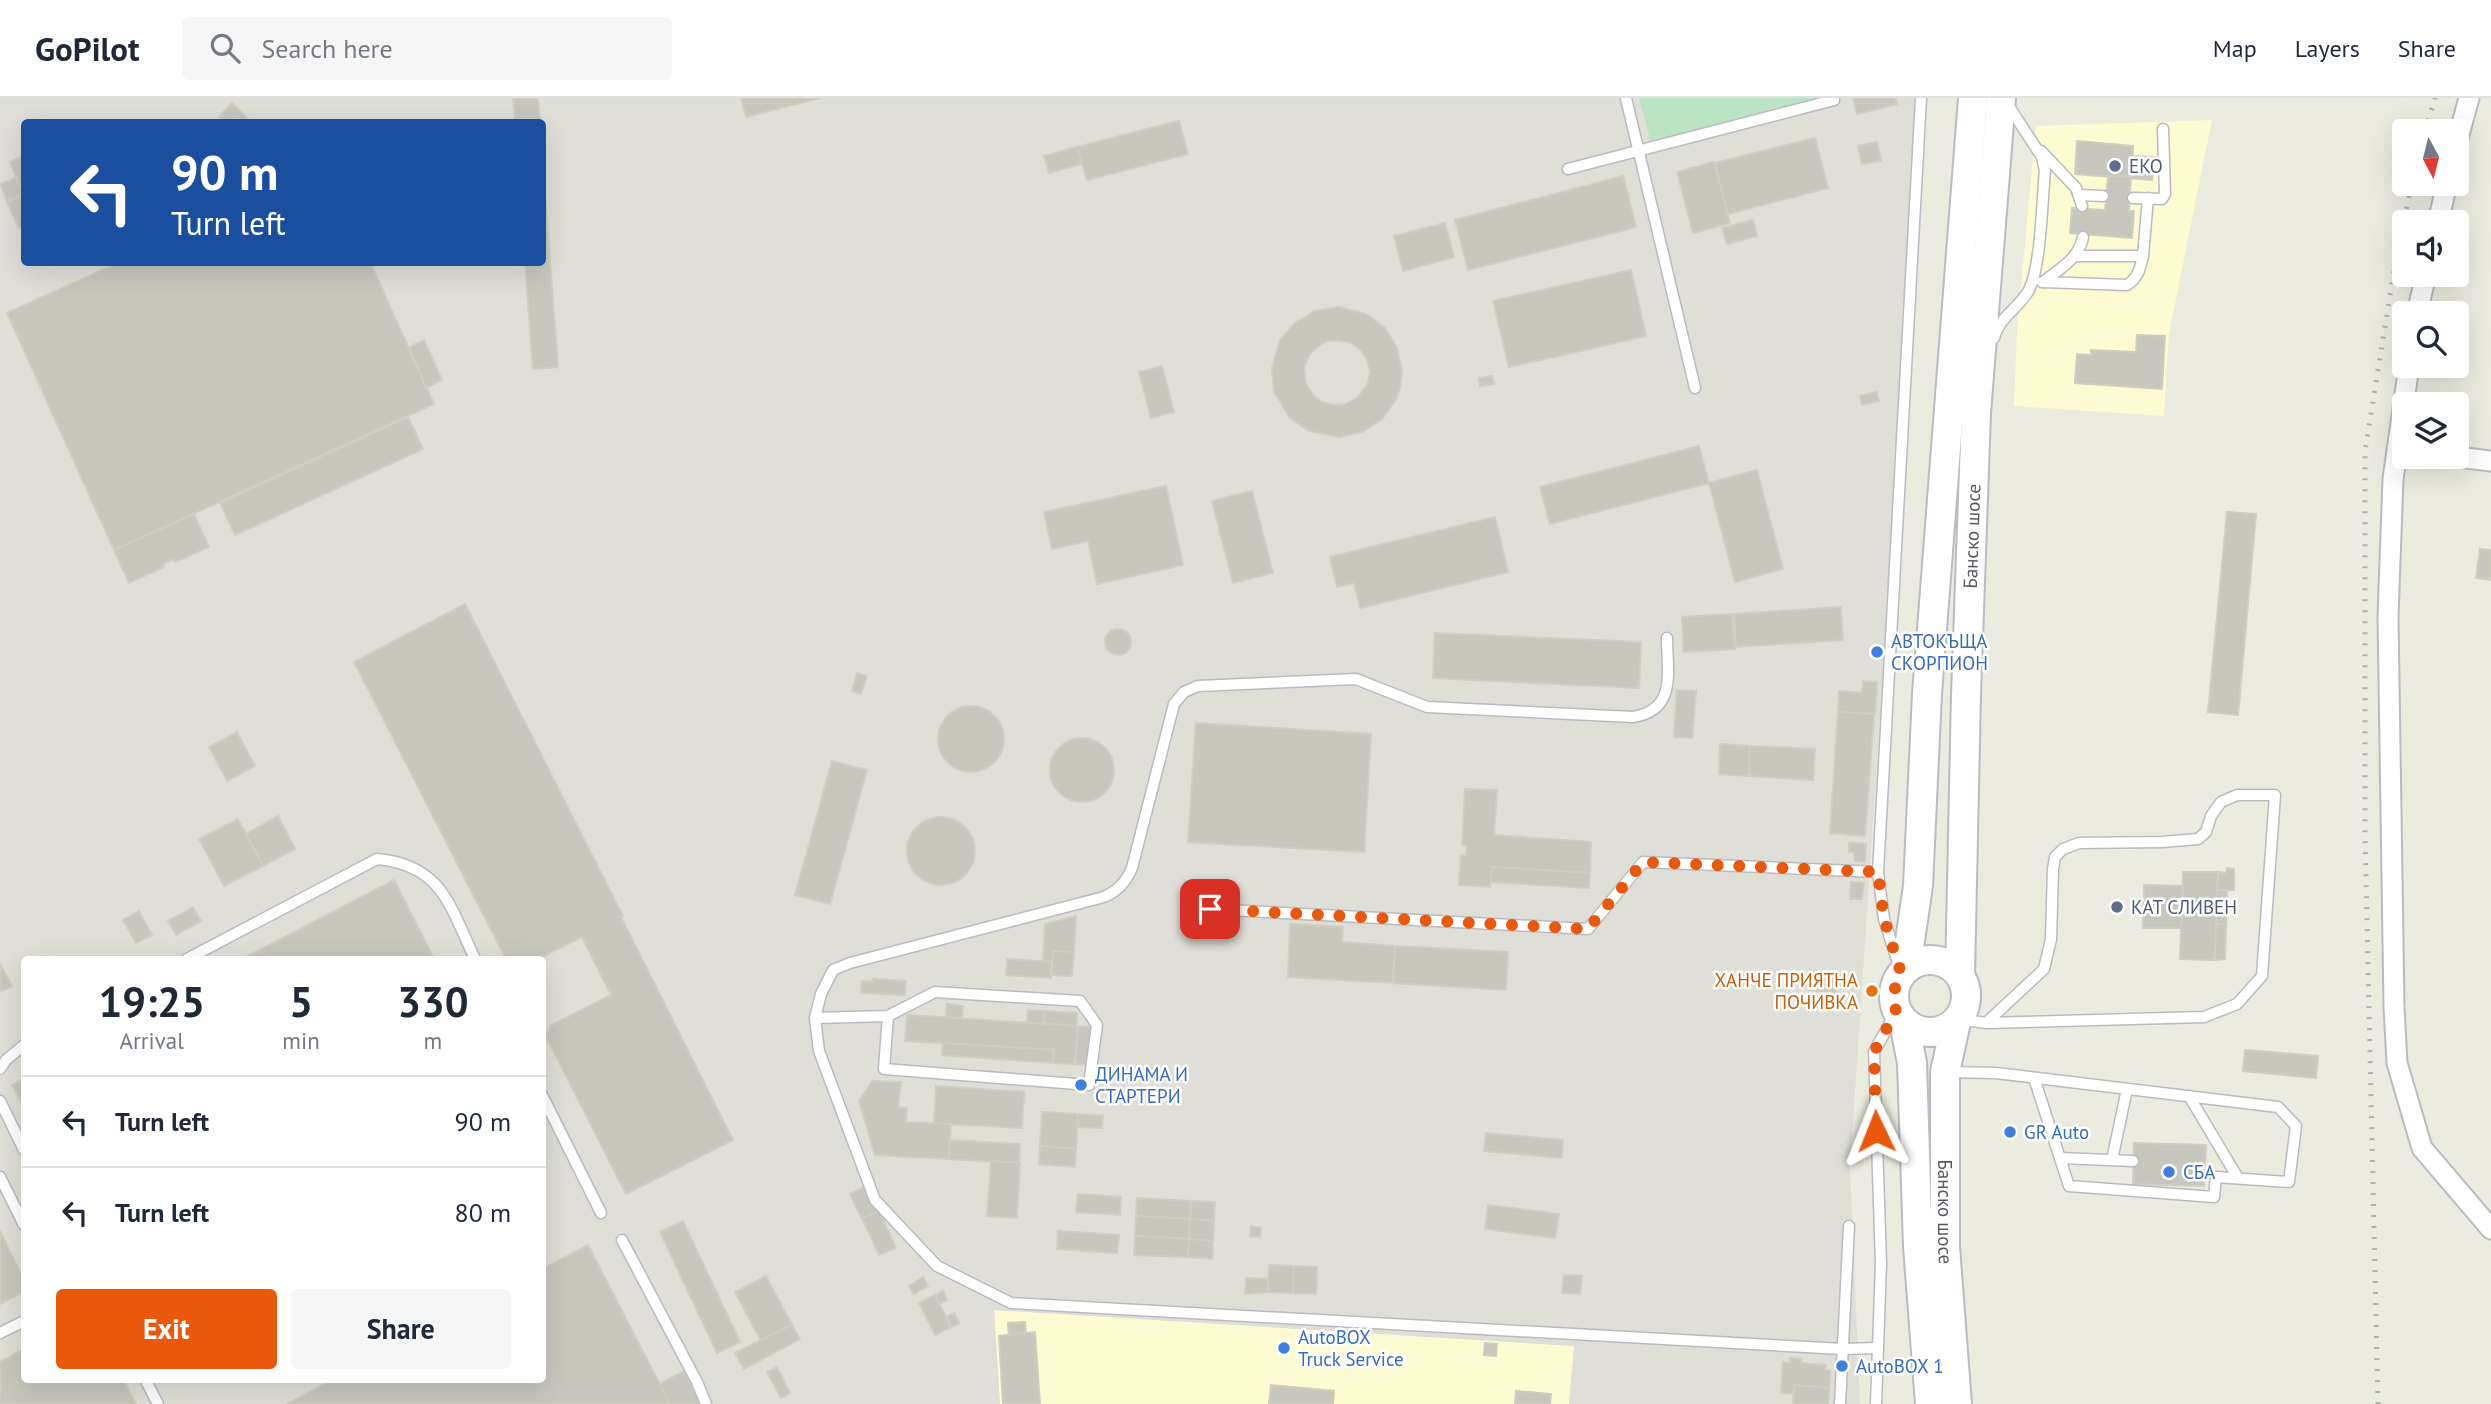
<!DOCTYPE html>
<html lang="en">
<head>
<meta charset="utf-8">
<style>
  body { margin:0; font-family:"PT Sans",sans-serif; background:#f6f6f7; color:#1f2937; height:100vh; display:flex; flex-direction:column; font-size:26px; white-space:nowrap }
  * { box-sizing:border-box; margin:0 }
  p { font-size:23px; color:#747a83 }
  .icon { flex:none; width:38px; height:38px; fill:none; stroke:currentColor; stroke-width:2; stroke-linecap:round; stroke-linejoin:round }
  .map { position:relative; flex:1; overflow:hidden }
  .sheet { position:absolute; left:21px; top:858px; width:525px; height:427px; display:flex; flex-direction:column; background:#fff; border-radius:7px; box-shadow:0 7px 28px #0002 }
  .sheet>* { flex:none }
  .banner { position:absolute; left:21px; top:21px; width:525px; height:147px; border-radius:7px; box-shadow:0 7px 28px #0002; background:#1a4fa0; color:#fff; overflow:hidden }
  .needle { width:46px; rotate:173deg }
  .controls { position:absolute; left:2392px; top:21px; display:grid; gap:14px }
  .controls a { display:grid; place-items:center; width:77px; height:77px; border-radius:7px; background:#fff; box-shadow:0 7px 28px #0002; font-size:35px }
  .pin { position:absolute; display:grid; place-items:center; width:60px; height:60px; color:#fff; margin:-30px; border-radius:14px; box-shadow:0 4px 10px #0006 }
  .me { position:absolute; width:77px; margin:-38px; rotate:358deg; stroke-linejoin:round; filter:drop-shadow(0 0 5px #0008) }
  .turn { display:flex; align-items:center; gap:24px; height:147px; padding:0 35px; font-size:32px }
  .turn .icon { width:91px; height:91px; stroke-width:2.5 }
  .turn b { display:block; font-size:49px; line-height:60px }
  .eta { display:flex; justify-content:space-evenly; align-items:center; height:119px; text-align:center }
  .eta b { font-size:42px; font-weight:700; line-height:49px }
  .button { display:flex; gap:14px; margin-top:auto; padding:14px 35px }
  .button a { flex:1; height:80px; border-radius:7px; background:#ea580c; color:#fff; font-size:28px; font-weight:700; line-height:80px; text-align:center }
  .button a+a { background:#f6f6f7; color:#1f2937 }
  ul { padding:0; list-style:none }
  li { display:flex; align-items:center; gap:21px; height:91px; padding:0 35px; border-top:2px solid #e0e1e3 }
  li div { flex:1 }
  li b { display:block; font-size:26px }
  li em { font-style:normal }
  header { display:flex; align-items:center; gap:42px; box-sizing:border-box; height:98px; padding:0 35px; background:#fff; border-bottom:2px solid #e0e1e3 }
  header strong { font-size:33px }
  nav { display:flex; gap:38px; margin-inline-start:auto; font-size:24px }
  .search { width:490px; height:63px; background:#f6f6f7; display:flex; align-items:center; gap:18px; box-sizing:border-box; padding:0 24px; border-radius:7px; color:#747a83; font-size:26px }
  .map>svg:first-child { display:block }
  .commercial { fill:#fdfbd2 }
  .industrial { fill:#dfded7; fill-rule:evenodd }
  .green { fill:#bbe4c2 }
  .building { fill:#c8c7be; stroke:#d0cebe; stroke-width:2; fill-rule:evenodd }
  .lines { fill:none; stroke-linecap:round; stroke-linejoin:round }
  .lane-casing { stroke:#babbc1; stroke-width:13 }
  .street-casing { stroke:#babbc1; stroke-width:23 }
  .secondary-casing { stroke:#babcc3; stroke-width:32 }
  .lane { stroke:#fff; stroke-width:10 }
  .street { stroke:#fff; stroke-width:19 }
  .secondary { stroke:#fff; stroke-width:28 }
  .rail { stroke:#b3b3b4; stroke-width:5; stroke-dasharray:2 9; stroke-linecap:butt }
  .route { stroke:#ea580c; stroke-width:12; stroke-dasharray:0 21.6 }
  .service-dot { fill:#5c6f8a; stroke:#fff; stroke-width:2.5 }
  .shop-dot { fill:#3f7fe0; stroke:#fff; stroke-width:2.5 }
  .food-dot { fill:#e8710a; stroke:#fff; stroke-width:2.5 }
  .labels { text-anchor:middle; stroke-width:5; stroke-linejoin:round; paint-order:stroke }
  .service-label { font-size:19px; fill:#4e5e75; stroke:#fff; text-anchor:start }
  .street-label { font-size:19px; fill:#585a60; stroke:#fff }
  .shop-label { font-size:19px; fill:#366cbe; stroke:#fff; text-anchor:start }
  .food-label { font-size:19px; fill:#c56008; stroke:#fff; text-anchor:end }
</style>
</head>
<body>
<header>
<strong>GoPilot</strong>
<div class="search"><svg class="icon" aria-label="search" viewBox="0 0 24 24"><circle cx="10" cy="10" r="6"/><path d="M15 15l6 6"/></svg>Search here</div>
<nav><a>Map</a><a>Layers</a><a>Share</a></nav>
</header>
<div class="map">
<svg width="2491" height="1306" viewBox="0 0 2491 1306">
  <rect width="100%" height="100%" fill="#ebebdf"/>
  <!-- commercial -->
  <g class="commercial">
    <polygon points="2212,22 2169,236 2164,318 2014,308 2017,230 2036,28"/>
    <polygon points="994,1212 1575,1248 1569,1306 1000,1306"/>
  </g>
  <!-- industrial -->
  <path class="industrial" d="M 0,0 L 1921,0 L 1850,1070 L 1860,1306 L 1569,1306 L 1574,1248 L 994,1212 L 1000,1306 L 0,1306 ZM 24,24 L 542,24 L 542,164 L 24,164 ZM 24,861 L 542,861 L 542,1281 L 24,1281 Z"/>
  <!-- green -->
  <polygon class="green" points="1639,0 1818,0 1651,44"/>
  <!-- building -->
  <g class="building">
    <polygon points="513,0 538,0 540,24 515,24"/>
    <polygon points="741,0 820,0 746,19"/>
    <polygon points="1853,0 1895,0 1897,6 1857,16"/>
    <polygon points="232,5 251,24 225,24 219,19"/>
    <polygon points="1179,23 1188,56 1087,82 1077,49"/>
    <polygon points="1815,40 1828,90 1728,116 1715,65"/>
    <polygon points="2077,43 2133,48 2133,58 2155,59 2152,82 2075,76"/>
    <polygon points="1877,44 1881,63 1862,66 1858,48"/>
    <polygon points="1077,49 1082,66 1049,75 1044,58"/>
    <polygon points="542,57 558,269 533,271 525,164 542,164"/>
    <polygon points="24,58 24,97 10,64"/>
    <polygon points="1714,64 1730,125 1693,135 1677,74"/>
    <polygon points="1623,78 1636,129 1468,172 1455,122"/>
    <polygon points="2108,78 2131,79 2129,113 2134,113 2132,140 2070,135 2072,110 2105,112"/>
    <polygon points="16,80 23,96 7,103 0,86"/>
    <polygon points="24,97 24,127 19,130 7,104"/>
    <polygon points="1753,122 1757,138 1727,146 1722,130"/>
    <polygon points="1445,125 1454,159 1403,173 1394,138"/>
    <polygon points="120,164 370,164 434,306 114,452 7,215"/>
    <polygon points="1631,172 1646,238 1509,269 1493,203"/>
    <path d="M 1338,209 L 1366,216 L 1385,230 L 1397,250 L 1402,273 L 1400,290 L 1396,301 L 1382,321 L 1362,334 L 1339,339 L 1309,333 L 1290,320 L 1274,294 L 1272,270 L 1280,242 L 1295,225 L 1315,213 ZM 1339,242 L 1351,245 L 1361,252 L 1367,262 L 1370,273 L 1368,286 L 1357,300 L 1346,306 L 1334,307 L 1322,304 L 1313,297 L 1306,286 L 1304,269 L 1309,257 L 1317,249 L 1327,243 Z"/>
    <polygon points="2442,210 2465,214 2461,235 2457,234 2457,215 2441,215"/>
    <polygon points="2137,237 2165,238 2162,291 2075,285 2077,256 2091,257 2091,252 2136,254"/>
    <polygon points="424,242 442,282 426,290 409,249"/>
    <polygon points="1162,268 1174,314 1151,320 1139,274"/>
    <polygon points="1492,278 1494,286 1480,288 1479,280"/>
    <polygon points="1876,294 1879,303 1862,307 1860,298"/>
    <polygon points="408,319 423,351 235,437 220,405"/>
    <polygon points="1699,348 1709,385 1550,426 1540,389"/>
    <polygon points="1757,372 1783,471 1735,484 1709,385"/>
    <polygon points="1166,388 1183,467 1097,486 1088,443 1052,451 1044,414"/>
    <polygon points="1252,393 1273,475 1233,485 1212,403"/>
    <polygon points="2227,414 2256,416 2238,617 2208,614"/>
    <polygon points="194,416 209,449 175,464 174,461 162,466 164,469 129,485 114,452"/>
    <polygon points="1495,419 1508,474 1360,510 1354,485 1337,489 1330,459"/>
    <polygon points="2480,451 2491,452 2491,482 2476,480"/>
    <polygon points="465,506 623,818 621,819 733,1042 626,1096 546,939 550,928 611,897 582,839 538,861 506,861 354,564"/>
    <polygon points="1841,509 1843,542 1736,549 1734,516"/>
    <polygon points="1732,516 1735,551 1684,554 1682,519"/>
    <circle cx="1118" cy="544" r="13"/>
    <polygon points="1435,535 1641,544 1639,590 1433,580"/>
    <polygon points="857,575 867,578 861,596 852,593"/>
    <polygon points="1863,583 1877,584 1875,616 1838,614 1839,593 1862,595"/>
    <polygon points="1677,592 1696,593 1692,640 1674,639"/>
    <circle cx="971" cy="641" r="33"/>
    <polygon points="1838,614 1874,616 1865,738 1830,735"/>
    <polygon points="1196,625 1371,636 1364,754 1188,744"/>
    <polygon points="237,634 255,668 227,683 209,649"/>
    <circle cx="1082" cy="672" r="32"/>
    <polygon points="1720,646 1750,648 1749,678 1719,676"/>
    <polygon points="1750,648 1815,651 1813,682 1749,678"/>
    <polygon points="832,663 867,672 830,806 795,797"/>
    <polygon points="1465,691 1497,692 1494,737 1591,744 1590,775 1492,769 1490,789 1459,787 1461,757 1466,757 1467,748 1462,747"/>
    <polygon points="278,718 295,751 263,768 246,736"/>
    <circle cx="941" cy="753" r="34"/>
    <polygon points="238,721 263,768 224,788 199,741"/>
    <polygon points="1849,745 1866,746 1865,764 1855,763 1854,754 1849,754"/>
    <polygon points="1492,769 1590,775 1589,790 1491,784"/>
    <polygon points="2227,770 2234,771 2234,792 2217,792 2218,774 2226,775"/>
    <polygon points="2183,774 2218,774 2215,862 2180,861"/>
    <polygon points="394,782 434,861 242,861"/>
    <polygon points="1851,784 1864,785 1862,801 1850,801"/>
    <polygon points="2144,787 2183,788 2181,830 2143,830"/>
    <polygon points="2217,792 2227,792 2226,827 2216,826"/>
    <polygon points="193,809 201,823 176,837 168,823"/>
    <polygon points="139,813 152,837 136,845 123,822"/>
    <polygon points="1076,818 1074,854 1053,853 1052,864 1043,864 1045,826"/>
    <polygon points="1290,826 1343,829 1342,844 1395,848 1393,885 1288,879"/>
    <polygon points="2216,826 2226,827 2225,861 2215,862"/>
    <polygon points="1395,848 1508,854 1506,892 1393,885"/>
    <polygon points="1053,853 1074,854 1072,878 1051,877"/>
    <polygon points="1007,861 1052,864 1051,880 1006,877"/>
    <polygon points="0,866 12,888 0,894"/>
    <polygon points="1810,873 1837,875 1836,894 1809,892"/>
    <polygon points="873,881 906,883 905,897 861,895 862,883 873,884"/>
    <polygon points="947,906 963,908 962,920 946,919"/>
    <polygon points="1028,912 1045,913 1044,926 1027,925"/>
    <polygon points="1045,913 1077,915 1076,927 1044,926"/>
    <polygon points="907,917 1078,928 1075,966 1053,965 1054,952 905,943"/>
    <polygon points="1078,928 1092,929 1089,967 1075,966"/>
    <polygon points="943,945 1054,952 1053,965 942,957"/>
    <polygon points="2245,952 2318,958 2316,980 2243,973"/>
    <polygon points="24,981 24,1010 12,987"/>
    <polygon points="872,983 901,984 898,1009 907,1010 906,1024 951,1026 949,1061 875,1057 859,1003"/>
    <polygon points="936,988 1024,994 1022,1030 934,1025"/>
    <polygon points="1042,1014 1078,1016 1076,1051 1040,1048"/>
    <polygon points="1078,1016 1103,1018 1102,1030 1078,1029"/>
    <polygon points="1486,1035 1563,1042 1562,1060 1484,1053"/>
    <polygon points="950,1042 1020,1046 1019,1065 949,1061"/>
    <polygon points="2134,1045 2206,1047 2204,1088 2133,1086"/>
    <polygon points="1040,1048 1076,1051 1075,1069 1039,1066"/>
    <polygon points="991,1063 1020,1065 1017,1120 987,1118"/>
    <polygon points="866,1088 878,1113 862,1121 850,1096"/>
    <polygon points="1078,1096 1121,1099 1120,1117 1076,1114"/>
    <polygon points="1137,1100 1191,1103 1190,1121 1136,1118"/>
    <polygon points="1191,1103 1215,1104 1214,1123 1190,1121"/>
    <polygon points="1488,1107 1559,1116 1555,1140 1485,1131"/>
    <polygon points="879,1113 896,1150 879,1157 862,1120"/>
    <polygon points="1136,1118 1190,1121 1189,1141 1135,1138"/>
    <polygon points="1190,1121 1214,1123 1213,1143 1189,1141"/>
    <polygon points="683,1123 740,1244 717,1255 660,1134"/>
    <polygon points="1251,1128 1261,1130 1260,1139 1250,1138"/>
    <polygon points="0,1133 24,1182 24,1193 0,1206"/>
    <polygon points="1058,1133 1119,1137 1117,1155 1057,1151"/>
    <polygon points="1135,1138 1189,1141 1188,1159 1134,1157"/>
    <polygon points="1189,1141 1213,1143 1212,1161 1188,1159"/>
    <polygon points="588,1147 670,1306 287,1306 334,1281 542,1281 542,1171"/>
    <polygon points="1269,1167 1294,1168 1293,1195 1268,1194"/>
    <polygon points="1294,1168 1317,1169 1316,1196 1293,1195"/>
    <polygon points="1564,1177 1582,1178 1580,1196 1562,1195"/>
    <polygon points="766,1178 792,1227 761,1243 735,1194"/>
    <polygon points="923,1179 928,1188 914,1196 909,1188"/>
    <polygon points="1246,1180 1268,1181 1268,1194 1245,1196"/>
    <polygon points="943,1193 947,1202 939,1206 935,1197"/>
    <polygon points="935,1197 951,1229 935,1237 919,1205"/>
    <polygon points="954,1215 959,1225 951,1229 946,1219"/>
    <polygon points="1025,1224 1026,1235 1009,1237 1008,1225"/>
    <polygon points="792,1227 800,1241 744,1271 735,1255"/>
    <polygon points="1035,1234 1040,1306 1003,1306 999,1238"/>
    <polygon points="1485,1245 1497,1246 1496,1258 1484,1257"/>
    <polygon points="24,1251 24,1281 123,1281 136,1306 0,1306 0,1264"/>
    <polygon points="1790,1260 1801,1261 1801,1265 1826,1267 1825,1272 1830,1273 1829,1290 1794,1287 1794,1296 1781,1295 1783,1264 1790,1265"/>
    <polygon points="777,1269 790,1295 781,1300 767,1274"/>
    <polygon points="684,1273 701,1306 670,1306 660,1286"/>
    <polygon points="1271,1287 1334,1293 1333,1306 1269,1306"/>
    <polygon points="1794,1287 1829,1290 1828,1306 1793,1306"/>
    <polygon points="1516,1293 1551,1296 1550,1306 1515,1306"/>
  </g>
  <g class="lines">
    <!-- lane casing -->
    <g class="lane-casing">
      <g id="lane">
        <polyline points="1626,0 1695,290"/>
        <polyline points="2041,53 2076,90 2082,108"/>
        <polyline points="1568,71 1834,2 1834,0"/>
        <polyline points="2079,97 2103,98"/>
        <polyline points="2133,100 2162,101 2165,96 2163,31"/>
        <polyline points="2075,158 2143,158 2148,100"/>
        <path d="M 2042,184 L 2127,187 C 2138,180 2140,171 2143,158"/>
        <path d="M 2043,184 C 2059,171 2079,161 2083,139"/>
        <path d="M 1994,240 C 1999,219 2019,210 2029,192 C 2041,168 2042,103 2045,73 L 2042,59 L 2008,7"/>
        <polyline points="1878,774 1921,0"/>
        <polyline points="1210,811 1588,831 1643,764 1878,774 1884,821 1898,865"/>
        <path d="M 187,861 L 377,761 C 443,767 450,809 475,861"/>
        <polyline points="888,918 935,894 1080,903 1097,927 1089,987 884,971 888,918 815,920 819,953 875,1102 937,1168 1011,1205 1843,1251 1878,1250"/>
        <path d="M 815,920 L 821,896 L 833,872 L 850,865 L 1104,799 C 1119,792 1125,785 1132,770 L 1174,606 L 1184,594 L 1198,588 L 1356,581 L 1427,609 L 1633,619 C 1677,612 1667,575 1667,540"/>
        <polyline points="1959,921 1986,925 2204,919 2237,906 2262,878 2275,697 2237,697 2221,704 2211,718 2206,734 2198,741 2162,744 2079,745 2063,751 2055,759 2053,771 2051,841 2044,871 1986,925"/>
        <polyline points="0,971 6,962 24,947"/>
        <polyline points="1949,974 1996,975 2278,1009 2296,1028 2289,1084 2216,1079 2214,1099 2069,1088 2034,980"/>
        <polyline points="542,997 601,1115"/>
        <polyline points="2189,998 2238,1080"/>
        <polyline points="0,1003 24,1052"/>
        <polyline points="2060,1060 2133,1063"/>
        <polyline points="2112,1062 2127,991"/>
        <polyline points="0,1079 24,1127"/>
        <polyline points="622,1142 697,1284 706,1306"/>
        <polyline points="0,1235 24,1223"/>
        <polyline points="145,1281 158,1306"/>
        <polyline points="1840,1306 1849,1128"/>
        <polyline points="1876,1306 1881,1165 1874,954 1896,914"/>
      </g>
    </g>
    <!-- street casing -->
    <g class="street-casing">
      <g id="street">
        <polyline points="2457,44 2469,0"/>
        <polyline points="2438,124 2447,86"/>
        <polyline points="2417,215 2426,177"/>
        <polyline points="2409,268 2393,381 2388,518 2394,909 2397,965 2422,1050 2491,1131"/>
        <polyline points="2457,359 2491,363"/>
      </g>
    </g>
    <!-- secondary casing -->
    <g class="secondary-casing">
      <g id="secondary">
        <circle cx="1930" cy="898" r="36"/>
        <polyline points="1906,870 1918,788 1927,596 1973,0"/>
        <path id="s1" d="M 1960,877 L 1966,597 L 1976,315 L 2001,0"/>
        <polyline points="1904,924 1912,965 1918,1148 1930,1306"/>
        <path id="s2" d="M 1956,924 L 1945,974 L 1945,1149 L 1957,1306"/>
      </g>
    </g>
    <!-- lane -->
    <use href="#lane" class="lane"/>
    <!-- street -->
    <use href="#street" class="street"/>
    <!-- secondary -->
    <use href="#secondary" class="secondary"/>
    <!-- rail -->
    <g class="rail">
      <polyline points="2425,33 2435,0"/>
      <polyline points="2378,1306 2365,737 2365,353 2398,148 2412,86"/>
    </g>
  </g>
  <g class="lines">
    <!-- route -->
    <path class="route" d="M 1210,811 L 1588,831 L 1643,764 L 1878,774 L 1884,821 L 1901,875 C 1894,889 1892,898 1896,913 L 1874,954 L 1876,1033"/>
  </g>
  <!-- markers -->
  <g class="service-dot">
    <circle cx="2115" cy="68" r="7"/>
    <circle cx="2117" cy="809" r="7"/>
  </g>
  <g class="shop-dot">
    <circle cx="1877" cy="554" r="7"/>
    <circle cx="1081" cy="987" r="7"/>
    <circle cx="2010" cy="1034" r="7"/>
    <circle cx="2169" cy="1074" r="7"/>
    <circle cx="1284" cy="1250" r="7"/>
    <circle cx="1842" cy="1268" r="7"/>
  </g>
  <circle class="food-dot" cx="1872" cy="893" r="7"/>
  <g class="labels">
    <!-- service labels -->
    <g class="service-label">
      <text x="2129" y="75">EKO</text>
      <text x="2131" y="816">КАТ СЛИВЕН</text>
    </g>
    <!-- street labels -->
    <g class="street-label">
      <text dy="7" stroke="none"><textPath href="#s1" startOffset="439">Банско шосе</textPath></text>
      <text dy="7" stroke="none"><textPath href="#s2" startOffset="191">Банско шосе</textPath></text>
    </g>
    <!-- shop labels -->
    <g class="shop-label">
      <text x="1891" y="550">АВТОКЪЩА<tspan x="1891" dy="22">СКОРПИОН</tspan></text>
      <text x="1095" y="983">ДИНАМА И<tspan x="1095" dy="22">СТАРТЕРИ</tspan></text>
      <text x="2024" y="1041">GR Auto</text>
      <text x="2183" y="1081">СБА</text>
      <text x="1298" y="1246">AutoBOX<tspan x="1298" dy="22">Truck Service</tspan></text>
      <text x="1856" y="1275">AutoBOX 1</text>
    </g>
    <!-- food labels -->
    <g class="food-label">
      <text x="1858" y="889">ХАНЧЕ ПРИЯТНА<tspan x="1858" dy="22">ПОЧИВКА</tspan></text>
    </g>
  </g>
</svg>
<div class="controls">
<a><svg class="needle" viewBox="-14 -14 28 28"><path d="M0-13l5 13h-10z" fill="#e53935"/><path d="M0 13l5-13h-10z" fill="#747a83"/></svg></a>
<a><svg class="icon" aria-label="sound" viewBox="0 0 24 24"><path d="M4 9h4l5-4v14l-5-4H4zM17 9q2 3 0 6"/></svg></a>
<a><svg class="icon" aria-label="search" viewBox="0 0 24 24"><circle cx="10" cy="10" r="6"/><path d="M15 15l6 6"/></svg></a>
<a><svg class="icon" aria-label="layers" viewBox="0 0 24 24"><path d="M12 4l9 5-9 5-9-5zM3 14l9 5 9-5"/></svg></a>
</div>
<div class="pin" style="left:1210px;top:811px;background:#d93025"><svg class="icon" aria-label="arrive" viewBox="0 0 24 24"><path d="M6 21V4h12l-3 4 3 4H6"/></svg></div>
<svg class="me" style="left:1876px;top:1033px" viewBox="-20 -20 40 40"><path d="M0-17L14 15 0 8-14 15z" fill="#ea580c" stroke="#fff" stroke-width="4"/></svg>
<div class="banner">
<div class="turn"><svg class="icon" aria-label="left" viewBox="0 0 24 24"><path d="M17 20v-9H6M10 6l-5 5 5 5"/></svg><div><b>90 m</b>Turn left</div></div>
</div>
<section class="sheet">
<div class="eta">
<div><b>19:25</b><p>Arrival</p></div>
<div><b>5</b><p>min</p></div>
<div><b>330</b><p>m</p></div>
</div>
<ul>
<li><svg class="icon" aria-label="left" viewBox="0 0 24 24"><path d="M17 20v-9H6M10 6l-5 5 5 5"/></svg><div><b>Turn left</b></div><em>90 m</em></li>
<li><svg class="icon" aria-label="left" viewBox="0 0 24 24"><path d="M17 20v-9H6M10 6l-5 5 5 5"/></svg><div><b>Turn left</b></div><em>80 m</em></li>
</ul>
<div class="button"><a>Exit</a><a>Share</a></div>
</section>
</div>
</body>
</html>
